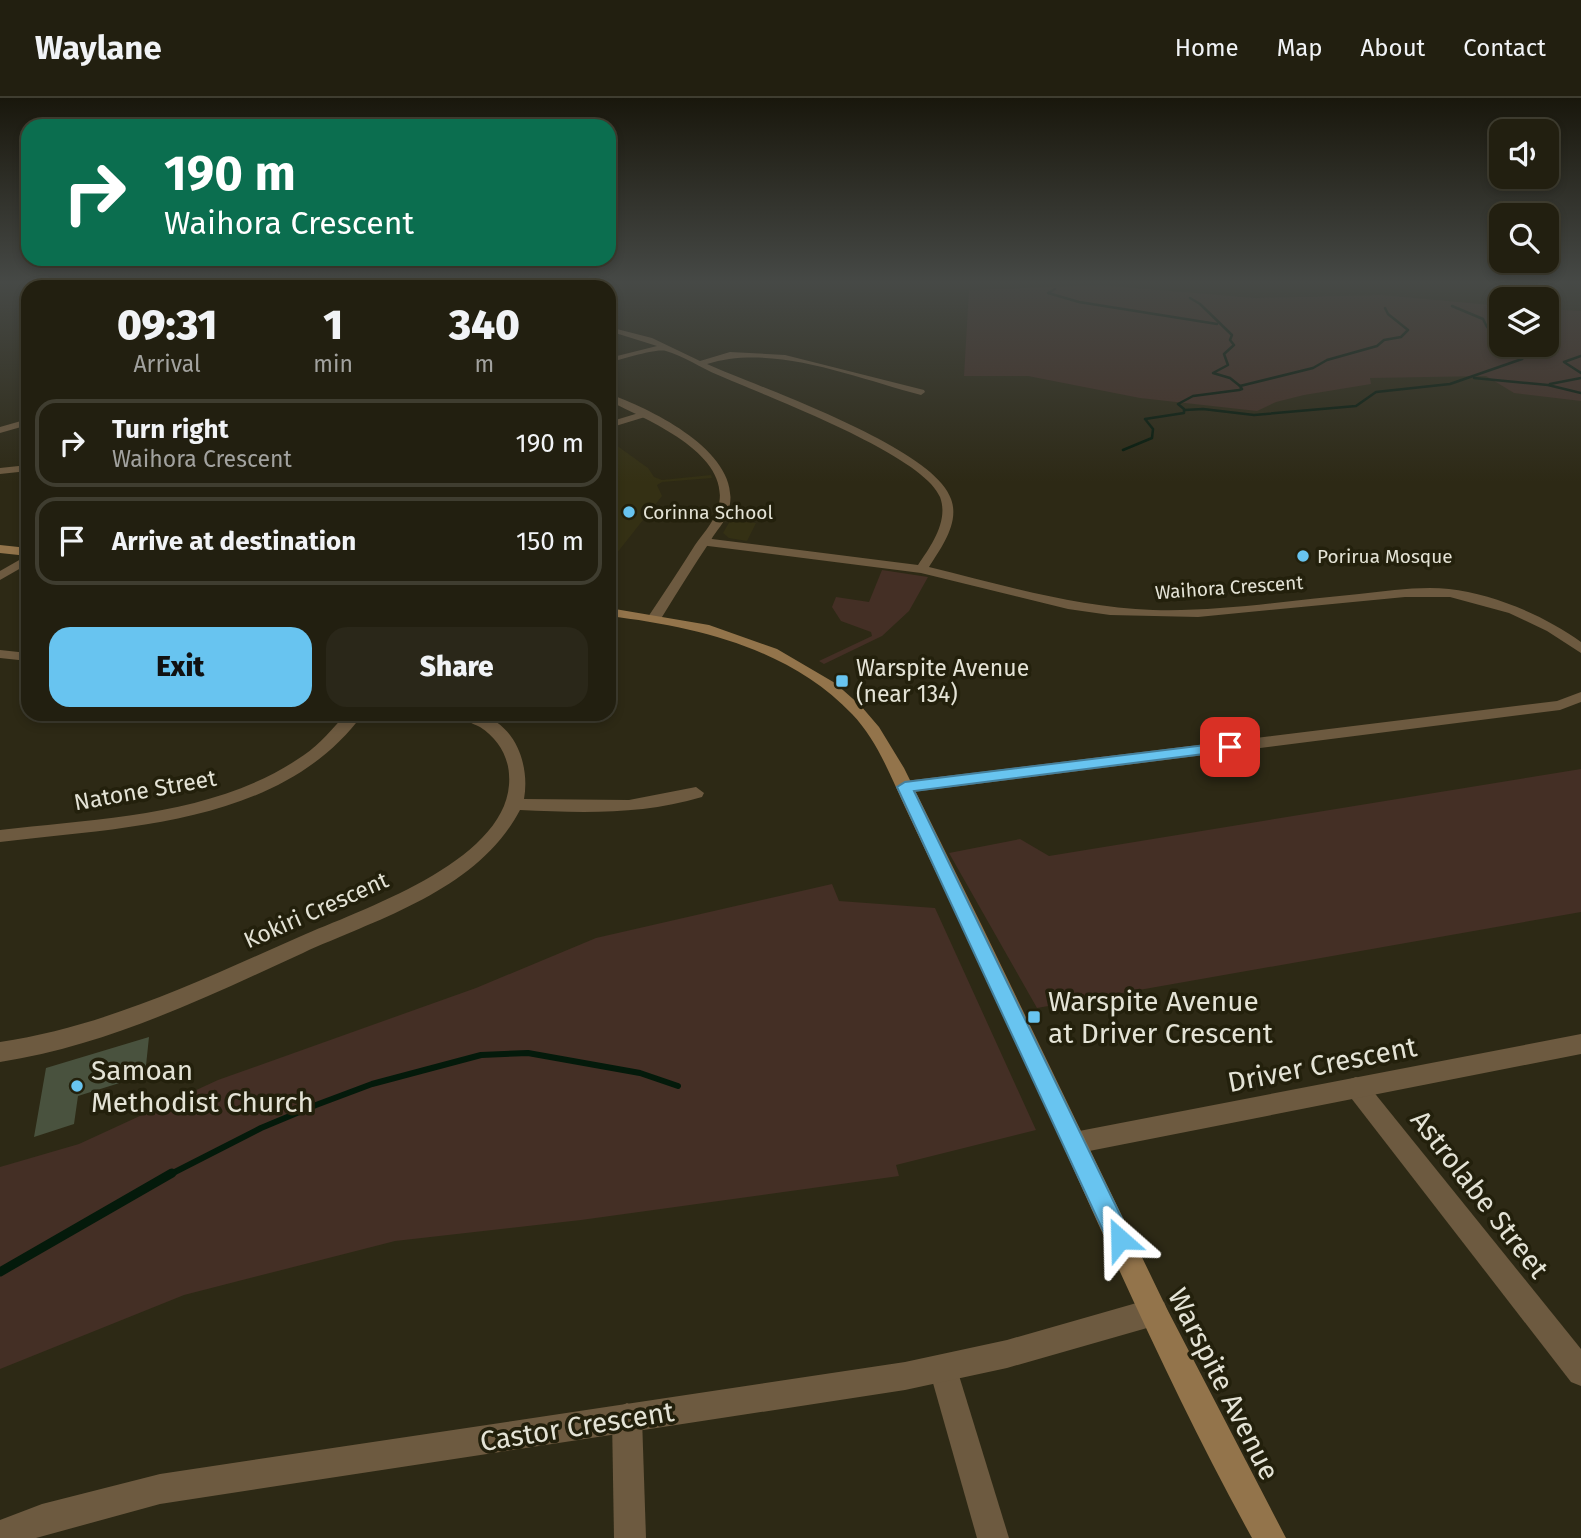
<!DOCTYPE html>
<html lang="en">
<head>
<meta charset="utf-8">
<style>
  body { margin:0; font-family:"Fira Sans",sans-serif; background:#2a2719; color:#f1f3f6; height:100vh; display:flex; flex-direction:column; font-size:26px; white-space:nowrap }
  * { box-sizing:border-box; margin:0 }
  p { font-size:23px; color:#a2a29f }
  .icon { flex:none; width:38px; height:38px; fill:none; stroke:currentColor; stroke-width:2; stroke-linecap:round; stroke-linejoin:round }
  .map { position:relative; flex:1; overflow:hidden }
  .panel { position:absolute; left:21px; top:182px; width:595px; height:441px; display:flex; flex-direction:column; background:#221f10; border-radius:21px; box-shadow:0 4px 10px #0003,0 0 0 2px #3f3d30 }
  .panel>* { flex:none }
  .guide { position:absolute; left:21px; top:21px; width:595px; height:147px; border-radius:21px; box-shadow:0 4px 10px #0003,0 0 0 2px #3f3d30; background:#0b6e4f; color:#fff; overflow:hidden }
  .tools { position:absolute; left:1489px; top:21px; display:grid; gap:14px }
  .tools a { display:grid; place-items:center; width:70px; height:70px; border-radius:14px; background:#221f10; box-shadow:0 4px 10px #0003,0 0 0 2px #3f3d30; font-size:35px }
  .pin { position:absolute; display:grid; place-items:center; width:60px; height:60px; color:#fff; margin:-30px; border-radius:14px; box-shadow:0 4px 10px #0006 }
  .me { position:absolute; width:77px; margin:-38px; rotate:335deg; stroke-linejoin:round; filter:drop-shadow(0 0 5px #0008) }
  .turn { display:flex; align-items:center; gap:24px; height:147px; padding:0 28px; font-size:32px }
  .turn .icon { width:91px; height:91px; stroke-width:2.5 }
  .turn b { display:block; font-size:49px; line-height:60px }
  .eta { display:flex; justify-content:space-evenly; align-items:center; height:119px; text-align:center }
  .eta b { font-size:42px; font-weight:800; line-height:49px }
  .action { display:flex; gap:14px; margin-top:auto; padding:14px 28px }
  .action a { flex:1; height:80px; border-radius:21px; background:#68c4f0; color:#111; font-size:28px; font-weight:800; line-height:80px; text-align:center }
  .action a+a { background:#2a2719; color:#f1f3f6 }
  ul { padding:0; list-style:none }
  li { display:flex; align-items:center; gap:21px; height:88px; margin:0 14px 10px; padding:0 14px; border:4px solid #3f3d30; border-radius:21px }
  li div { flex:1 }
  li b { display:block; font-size:26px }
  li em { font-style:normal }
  header { display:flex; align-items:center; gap:42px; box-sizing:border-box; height:98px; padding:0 35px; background:#221f10; border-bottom:2px solid #3f3d30 }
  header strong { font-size:33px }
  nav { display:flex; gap:38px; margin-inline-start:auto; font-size:24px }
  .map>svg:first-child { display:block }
  .built { fill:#343014 }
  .green { fill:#442f25 }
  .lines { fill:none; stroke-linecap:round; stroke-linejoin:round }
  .stream-far2 { stroke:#041a0b; stroke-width:2.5 }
  .stream-far1 { stroke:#041a0b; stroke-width:6 }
  .stream { stroke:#041a0b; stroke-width:9 }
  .building { fill:#49523e }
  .minor { fill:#6d5a40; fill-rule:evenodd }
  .tertiary { fill:#6d5a40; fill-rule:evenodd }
  .secondary { fill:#93744b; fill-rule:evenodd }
  .route { fill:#68c4f0; stroke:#447f9c; stroke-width:2 }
  .poi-dot { fill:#68c4f0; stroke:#23200c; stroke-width:2.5 }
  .labels { text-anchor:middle; stroke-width:7; stroke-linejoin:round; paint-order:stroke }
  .far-poi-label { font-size:19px; fill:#e4e3d6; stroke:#23200c; text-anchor:start }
  .far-street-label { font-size:19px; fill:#e4e3d6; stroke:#23200c }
  .poi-label { font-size:23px; fill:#e4e3d6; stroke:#23200c; text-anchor:start }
  .street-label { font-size:23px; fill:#e4e3d6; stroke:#23200c }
  .near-poi-label { font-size:28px; fill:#e4e3d6; stroke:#23200c; text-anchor:start }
  .near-street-label { font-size:28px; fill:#e4e3d6; stroke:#23200c }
</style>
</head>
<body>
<header>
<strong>Waylane</strong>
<nav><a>Home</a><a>Map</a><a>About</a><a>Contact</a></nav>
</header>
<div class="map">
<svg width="1581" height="1440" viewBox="0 0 1581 1440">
  <rect width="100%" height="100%" fill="#2d2915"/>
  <!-- built -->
  <g class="built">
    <polygon points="609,342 648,370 654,379 662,382 711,377 712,380 662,384 657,387 662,398 609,465"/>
    <polygon points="730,423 756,425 747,443 729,440 723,435"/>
  </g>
  <!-- green -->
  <g class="green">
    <polygon points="1100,187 1254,200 1382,197 1501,208 1502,247 1547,247 1547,211 1581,213 1581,303 1514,295 1486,278 1370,280 1371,286 1304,297 1276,304 1257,313 1140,300 1028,278 964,278 969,192"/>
    <polygon points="882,472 928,479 909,513 882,538 824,566 819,563 872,538 871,534 841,523 832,509 836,499 869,504"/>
    <polygon points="1581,671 1581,814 1037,910 949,755 1020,741 1049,758"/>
    <polygon points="832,786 839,803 935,810 1036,1032 896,1067 899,1078 581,1122 395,1143 184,1197 0,1271 0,1069 79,1046 218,982 476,890 596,840"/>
  </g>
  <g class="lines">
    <!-- stream-far2 -->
    <g class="stream-far2">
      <polyline points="1055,191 1048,195 1079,204 1217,226"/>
      <polyline points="1190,200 1200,206 1232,237 1230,242 1234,247 1224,256 1228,267 1213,275 1230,280 1240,288"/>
      <polyline points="1452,208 1483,221 1487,229 1502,235"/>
      <polyline points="1581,258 1564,264 1581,275"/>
      <polyline points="1474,280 1548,287 1581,295"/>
      <polyline points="1550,286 1581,280"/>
      <polyline points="1185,312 1203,311 1254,317 1356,308 1376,294 1450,286 1522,261 1528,255 1524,247"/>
      <polyline points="1123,352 1152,340 1153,331 1145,321 1184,315 1184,311 1178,306 1193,298 1239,292 1242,291 1240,288 1313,270 1327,262 1377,248 1384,242 1401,239 1408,232 1388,216 1385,210"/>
    </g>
    <!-- stream-far1 -->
    <polyline class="stream-far1" points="169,1077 261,1030 316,1007 372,986 481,957 528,955 640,975 678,988"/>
    <!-- stream -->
    <polyline class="stream" points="0,1174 172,1075"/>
  </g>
  <!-- building -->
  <polygon class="building" points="149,939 145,977 78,998 74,1026 34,1039 46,970"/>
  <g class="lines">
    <!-- minor -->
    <g class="minor">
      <path d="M 609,229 L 652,240 L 700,263 L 730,254 L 785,257 L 924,292 L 925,294 L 921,297 C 856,280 773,245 707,266 C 758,289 934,349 951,401 C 960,425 941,450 929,469 C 1003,487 1076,509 1153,512 C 1221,514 1291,502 1359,496 C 1389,493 1420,488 1449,491 C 1494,496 1545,518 1581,544 L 1581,555 L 1547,533 L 1509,515 L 1450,499 L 1405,499 L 1198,519 L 1110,517 L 1068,511 L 921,475 L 700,447 L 700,441 L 704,440 L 918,467 C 931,448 949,423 940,399 C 923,356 763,297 718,277 C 701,270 684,258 666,253 C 655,250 622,262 609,264 L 609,260 L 657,248 L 609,233 Z"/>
      <polygon points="642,314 647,317 645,319 609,330 609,324"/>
      <polygon points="28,367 28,373 0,376 0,370"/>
      <polygon points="28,457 28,466 0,482 0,473"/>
      <polygon points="0,552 28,555 28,563 0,560"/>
      <polygon points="1581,594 1581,604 1560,612 905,695 897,689 905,683 1557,603"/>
      <path d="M 346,616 L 363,616 C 282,727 124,729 0,744 L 0,732 C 101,720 217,718 304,657 C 320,646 333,630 346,616 Z"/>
      <path d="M 457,616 C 464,616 473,615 479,616 C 516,626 530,668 524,701 L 629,702 L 696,689 L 704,695 L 702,699 C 641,717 582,715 520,712 C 478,792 380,820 303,855 C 204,900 109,947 0,964 L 0,944 C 107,928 201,882 299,839 C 360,812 503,765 509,687 C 511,662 500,642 480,629 C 472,625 463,622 457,616 Z"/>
      <polygon points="1356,979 1364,982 1581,1251 1581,1288 1571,1284 1348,996 1345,989 1348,982"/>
      <polygon points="943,1257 953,1261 957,1271 1009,1440 977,1440 929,1271 933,1261"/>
      <polygon points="627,1305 637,1310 642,1320 646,1440 614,1440 612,1320 617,1310"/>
    </g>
    <!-- tertiary -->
    <g class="tertiary">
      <path d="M 609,296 C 652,311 747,357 728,414 C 725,424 716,433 711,442 C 694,467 678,493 662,519 L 655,523 L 648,519 C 664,495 680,471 695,447 C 702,437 711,427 716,416 C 740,358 647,322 609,303 Z"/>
      <polygon points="28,321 28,327 0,335 0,329"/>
      <polygon points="1581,936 1581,956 1074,1056 1066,1053 1062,1045 1066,1037 1074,1034"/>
      <polygon points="1154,1200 1164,1204 1168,1214 1164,1224 1154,1228 1007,1270 905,1292 160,1406 36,1440 0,1440 0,1422 42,1406 160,1376 905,1264 1007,1242"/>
    </g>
    <!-- secondary -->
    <g class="secondary">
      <polygon points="0,447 28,450 28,458 0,455"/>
      <path d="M 609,510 L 709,527 L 777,551 L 835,585 L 861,608 L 879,629 L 904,670 L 982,828 L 1166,1209 L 1286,1440 L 1252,1440 C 1140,1237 1055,1019 954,811 C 937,777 921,743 905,709 C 890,677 877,642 852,616 C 789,550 697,529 609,518 Z"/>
    </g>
  </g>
  <!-- sky -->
  <linearGradient id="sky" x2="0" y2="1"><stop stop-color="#19170c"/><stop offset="0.48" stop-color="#464946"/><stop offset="1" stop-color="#464946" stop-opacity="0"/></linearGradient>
  <rect width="1581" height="384" fill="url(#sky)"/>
  <!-- route -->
  <polygon class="route" points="1230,644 1237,649 1235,652 914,693 1128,1133 1131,1141 1128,1150 1120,1153 1111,1150 897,689 905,684"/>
  <!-- markers -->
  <g class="poi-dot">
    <circle cx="629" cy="414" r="7"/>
    <circle cx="1303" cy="458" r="7"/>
    <rect x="835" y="576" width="14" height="14" rx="3.5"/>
    <rect x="1027" y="912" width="14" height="14" rx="3.5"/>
    <circle cx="77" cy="988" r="7"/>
  </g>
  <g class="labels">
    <!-- far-poi labels -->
    <g class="far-poi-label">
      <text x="643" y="421">Corinna School</text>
      <text x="1317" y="465">Porirua Mosque</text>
    </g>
    <!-- far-street labels -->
    <g class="far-street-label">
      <text transform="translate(1229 489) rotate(-4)" y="7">Waihora Crescent</text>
    </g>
    <!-- poi labels -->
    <g class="poi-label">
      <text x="856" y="578">Warspite Avenue<tspan x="856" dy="26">(near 134)</tspan></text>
    </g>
    <!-- street labels -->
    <g class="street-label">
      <text transform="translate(145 692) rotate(-10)" y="8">Natone Street</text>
      <text transform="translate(316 812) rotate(-24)" y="8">Kokiri Crescent</text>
    </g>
    <!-- near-poi labels -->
    <g class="near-poi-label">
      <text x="1048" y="913">Warspite Avenue<tspan x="1048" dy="32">at Driver Crescent</tspan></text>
      <text x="91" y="982">Samoan<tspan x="91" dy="32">Methodist Church</tspan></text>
    </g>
    <!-- near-street labels -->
    <g class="near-street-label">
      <text transform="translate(1322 966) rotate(-11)" y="10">Driver Crescent</text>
      <text transform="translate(1480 1096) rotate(52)" y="10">Astrolabe Street</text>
      <text transform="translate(1224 1286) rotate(63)" y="10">Warspite Avenue</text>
      <text transform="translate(577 1328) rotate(-9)" y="10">Castor Crescent</text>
    </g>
  </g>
</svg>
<div class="tools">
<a><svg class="icon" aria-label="sound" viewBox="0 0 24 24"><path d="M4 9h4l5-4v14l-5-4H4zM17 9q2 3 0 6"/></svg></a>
<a><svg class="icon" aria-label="search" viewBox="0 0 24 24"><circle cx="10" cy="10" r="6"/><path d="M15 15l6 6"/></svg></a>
<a><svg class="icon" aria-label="layers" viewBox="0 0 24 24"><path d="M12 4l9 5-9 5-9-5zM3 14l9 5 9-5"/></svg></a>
</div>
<div class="pin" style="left:1230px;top:649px;background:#d93025"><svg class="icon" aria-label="arrive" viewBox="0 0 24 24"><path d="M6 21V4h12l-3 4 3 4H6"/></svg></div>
<svg class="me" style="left:1120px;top:1141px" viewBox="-20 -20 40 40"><path d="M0-17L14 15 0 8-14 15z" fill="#68c4f0" stroke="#fff" stroke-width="4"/></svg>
<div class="guide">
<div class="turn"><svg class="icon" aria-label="right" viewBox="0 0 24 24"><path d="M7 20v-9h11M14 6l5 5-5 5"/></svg><div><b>190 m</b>Waihora Crescent</div></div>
</div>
<section class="panel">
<div class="eta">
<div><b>09:31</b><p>Arrival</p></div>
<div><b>1</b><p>min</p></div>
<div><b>340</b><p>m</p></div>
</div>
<ul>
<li><svg class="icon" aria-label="right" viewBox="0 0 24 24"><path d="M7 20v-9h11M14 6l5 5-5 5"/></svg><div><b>Turn right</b><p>Waihora Crescent</p></div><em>190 m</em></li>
<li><svg class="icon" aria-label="arrive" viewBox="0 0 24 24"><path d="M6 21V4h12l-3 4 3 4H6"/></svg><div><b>Arrive at destination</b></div><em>150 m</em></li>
</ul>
<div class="action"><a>Exit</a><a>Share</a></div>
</section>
</div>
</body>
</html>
